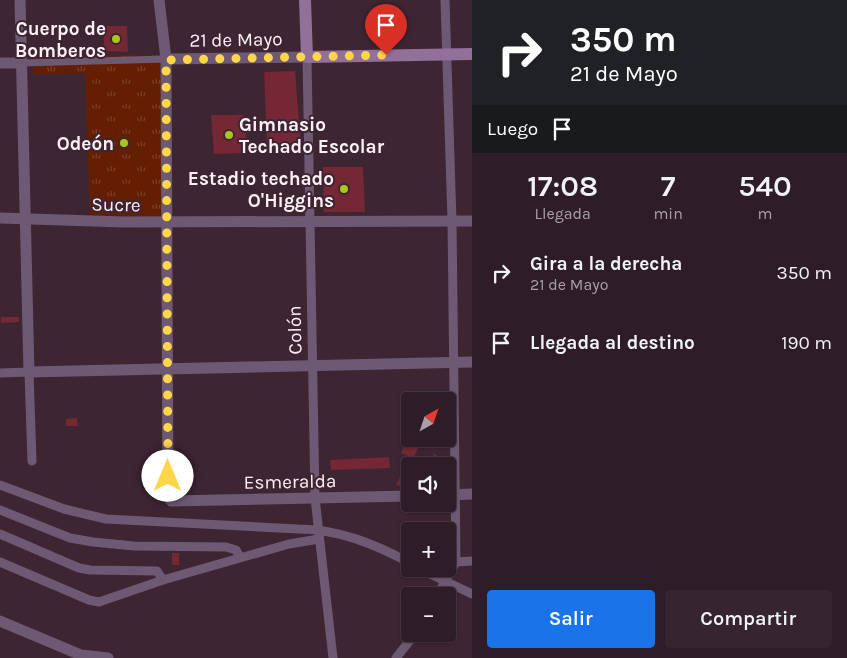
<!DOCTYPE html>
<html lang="es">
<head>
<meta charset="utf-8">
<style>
  body { margin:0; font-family:Karla,sans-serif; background:#36252e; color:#f1f3f6; height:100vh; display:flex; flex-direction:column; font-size:19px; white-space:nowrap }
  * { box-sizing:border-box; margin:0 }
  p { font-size:16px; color:#a7a1a7 }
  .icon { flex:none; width:28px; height:28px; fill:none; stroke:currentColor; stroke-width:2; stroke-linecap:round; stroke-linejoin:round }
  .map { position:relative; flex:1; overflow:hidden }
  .panel { display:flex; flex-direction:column; background:#2e1c26; width:375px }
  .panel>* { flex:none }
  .banner { background:#202124; color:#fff; overflow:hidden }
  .needle { width:32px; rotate:40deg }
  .buttons { position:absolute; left:401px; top:392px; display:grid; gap:10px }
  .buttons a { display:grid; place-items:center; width:55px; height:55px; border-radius:5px; background:#2e1c26; box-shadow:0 1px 4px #0004,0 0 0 1px #493a43; font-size:25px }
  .pin { position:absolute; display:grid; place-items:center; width:42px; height:42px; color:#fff; margin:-51px -21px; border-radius:50% 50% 50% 0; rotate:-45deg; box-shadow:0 0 5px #0007 }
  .pin .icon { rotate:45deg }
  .me { position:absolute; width:55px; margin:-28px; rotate:0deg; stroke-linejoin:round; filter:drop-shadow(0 0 4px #0008) }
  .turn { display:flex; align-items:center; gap:18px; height:105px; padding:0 15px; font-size:22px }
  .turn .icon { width:65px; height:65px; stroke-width:2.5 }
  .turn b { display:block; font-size:35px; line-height:42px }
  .then { display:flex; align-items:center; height:48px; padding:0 15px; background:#0003; gap:10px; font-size:19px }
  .eta { display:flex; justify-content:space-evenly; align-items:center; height:85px; text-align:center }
  .eta b { font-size:30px; font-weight:600; line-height:35px }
  .primary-button { display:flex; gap:10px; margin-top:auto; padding:10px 15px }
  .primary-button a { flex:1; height:58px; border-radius:5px; background:#1a73e8; color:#fff; font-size:20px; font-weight:600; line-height:58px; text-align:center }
  .primary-button a+a { background:#36252e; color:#f1f3f6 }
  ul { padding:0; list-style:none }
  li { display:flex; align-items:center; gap:15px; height:70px; padding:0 15px }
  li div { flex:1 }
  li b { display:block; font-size:19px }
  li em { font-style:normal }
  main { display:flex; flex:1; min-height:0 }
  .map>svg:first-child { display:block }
  .park { fill:url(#park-tufts) }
  .building { fill:#742734 }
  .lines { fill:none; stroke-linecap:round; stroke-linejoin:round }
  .pedestrian { stroke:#6e5974; stroke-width:7 }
  .minor { stroke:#6e5974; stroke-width:9 }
  .tertiary { stroke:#6e5974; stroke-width:11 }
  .secondary { stroke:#92709a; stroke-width:12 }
  .route { stroke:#ffd54a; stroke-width:9; stroke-dasharray:0 16.2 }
  .poi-dot { fill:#aac718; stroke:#3e2532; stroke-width:2 }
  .labels { text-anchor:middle; stroke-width:4; stroke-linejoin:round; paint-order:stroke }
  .poi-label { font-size:19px; font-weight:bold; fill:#fef0f7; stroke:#3e2532; text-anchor:end }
  .street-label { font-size:19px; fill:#fef0f7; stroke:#3e2532 }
</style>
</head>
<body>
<main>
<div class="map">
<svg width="472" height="658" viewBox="0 0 472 658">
  <defs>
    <pattern id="park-tufts" width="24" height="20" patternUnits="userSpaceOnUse" patternTransform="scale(1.25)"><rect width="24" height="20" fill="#641e01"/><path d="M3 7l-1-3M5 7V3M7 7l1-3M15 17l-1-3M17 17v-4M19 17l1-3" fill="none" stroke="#7b3f27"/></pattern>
  </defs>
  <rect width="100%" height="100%" fill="#3e2532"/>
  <!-- park -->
  <polygon class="park" points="163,55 166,217 90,215 85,73 33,74 34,57"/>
  <!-- building -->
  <g class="building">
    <polygon points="104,26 127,26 128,52 104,51"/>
    <polygon points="295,71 301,145 267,146 264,72"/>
    <polygon points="211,115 243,115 245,117 247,153 214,154"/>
    <circle cx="124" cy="143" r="5"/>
    <polygon points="323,167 363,167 365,212 324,212"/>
    <polygon points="1,317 19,317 19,322 1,323"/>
    <polygon points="77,418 78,426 66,426 66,419"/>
    <polygon points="410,432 410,439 422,439 413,459 401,453"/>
    <polygon points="434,454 447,460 444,466 429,466"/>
    <polygon points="389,457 390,468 331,470 330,460"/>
    <polygon points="406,463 410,465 409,490 396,485"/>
    <rect x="172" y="553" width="7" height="12"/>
  </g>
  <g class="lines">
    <!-- pedestrian -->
    <polyline class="pedestrian" points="22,63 166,59"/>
    <!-- minor -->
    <g class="minor">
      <polyline points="307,57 315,498 333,658"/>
      <polyline points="0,373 29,372 32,461"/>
      <path d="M 0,485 L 64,509 L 106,519 L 298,529 C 338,529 375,544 410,563"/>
      <polyline points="0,510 70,538 93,542 134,546 226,547 236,550 240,557"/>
      <polyline points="0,534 79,568 90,570 157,571 163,580 289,544 319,539"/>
      <polyline points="0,562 89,600 99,602 163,580"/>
      <polyline points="456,562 472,561"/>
      <polyline points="420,569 472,594"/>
      <polyline points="437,596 456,562 452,221 445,0"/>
      <polyline points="396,658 415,634"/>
    </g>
    <!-- tertiary -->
    <g class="tertiary">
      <polyline points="20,0 29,372 472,362"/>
      <polyline points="159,0 166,59 168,496 171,501 410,496"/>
      <polyline points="166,59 307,57"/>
      <polyline points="0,63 22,63"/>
      <polyline points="0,218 124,222 472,221"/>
      <polyline points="448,495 472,494"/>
      <polyline points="0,621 81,655 108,658"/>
    </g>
    <!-- secondary -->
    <polyline class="secondary" points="305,0 307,57 472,54"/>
  </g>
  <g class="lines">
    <!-- route -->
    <polyline class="route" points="168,476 166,60 386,55"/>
  </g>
  <!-- markers -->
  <g class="poi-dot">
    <circle cx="116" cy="39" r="5"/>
    <circle cx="229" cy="135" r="5"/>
    <circle cx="124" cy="143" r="5"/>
    <circle cx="344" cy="189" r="5"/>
  </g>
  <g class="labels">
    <!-- poi labels -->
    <g class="poi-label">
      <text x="106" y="35">Cuerpo de<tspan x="106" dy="22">Bomberos</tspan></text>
      <text x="239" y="131" text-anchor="start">Gimnasio<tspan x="239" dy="22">Techado Escolar</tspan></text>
      <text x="114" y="150">Odeón</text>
      <text x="334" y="185">Estadio techado<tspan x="334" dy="22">O'Higgins</tspan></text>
    </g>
    <!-- street labels -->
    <g class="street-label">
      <text transform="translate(236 39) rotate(-1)" y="7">21 de Mayo</text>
      <text transform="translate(116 204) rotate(1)" y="7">Sucre</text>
      <text transform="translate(294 330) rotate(-91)" y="7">Colón</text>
      <text transform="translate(290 481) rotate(-1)" y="7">Esmeralda</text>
    </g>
  </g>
</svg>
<div class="buttons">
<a><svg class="needle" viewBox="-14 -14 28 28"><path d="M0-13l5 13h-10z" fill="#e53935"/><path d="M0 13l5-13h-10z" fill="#a7a1a7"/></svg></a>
<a><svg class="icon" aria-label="sound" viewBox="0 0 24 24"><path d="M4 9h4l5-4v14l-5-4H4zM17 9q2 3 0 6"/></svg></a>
<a>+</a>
<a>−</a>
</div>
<div class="pin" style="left:386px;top:55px;background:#d93025"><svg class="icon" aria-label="arrive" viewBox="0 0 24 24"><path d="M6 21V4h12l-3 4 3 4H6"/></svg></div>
<svg class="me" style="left:168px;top:476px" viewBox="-20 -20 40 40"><circle r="19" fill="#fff"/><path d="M0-13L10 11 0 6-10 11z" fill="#ffd54a"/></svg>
</div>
<section class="panel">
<div class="banner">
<div class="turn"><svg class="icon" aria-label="right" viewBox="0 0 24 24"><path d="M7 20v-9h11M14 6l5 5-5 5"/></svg><div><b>350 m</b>21 de Mayo</div></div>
<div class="then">Luego<svg class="icon" aria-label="arrive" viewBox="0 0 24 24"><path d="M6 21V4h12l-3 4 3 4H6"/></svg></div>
</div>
<div class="eta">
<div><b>17:08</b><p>Llegada</p></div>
<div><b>7</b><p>min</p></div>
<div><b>540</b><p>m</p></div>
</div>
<ul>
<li><svg class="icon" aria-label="right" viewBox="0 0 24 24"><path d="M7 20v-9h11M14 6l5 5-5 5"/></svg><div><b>Gira a la derecha</b><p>21 de Mayo</p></div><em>350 m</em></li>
<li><svg class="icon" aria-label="arrive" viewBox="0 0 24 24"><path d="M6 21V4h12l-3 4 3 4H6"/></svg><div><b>Llegada al destino</b></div><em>190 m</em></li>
</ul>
<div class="primary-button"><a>Salir</a><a>Compartir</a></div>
</section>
</main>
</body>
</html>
